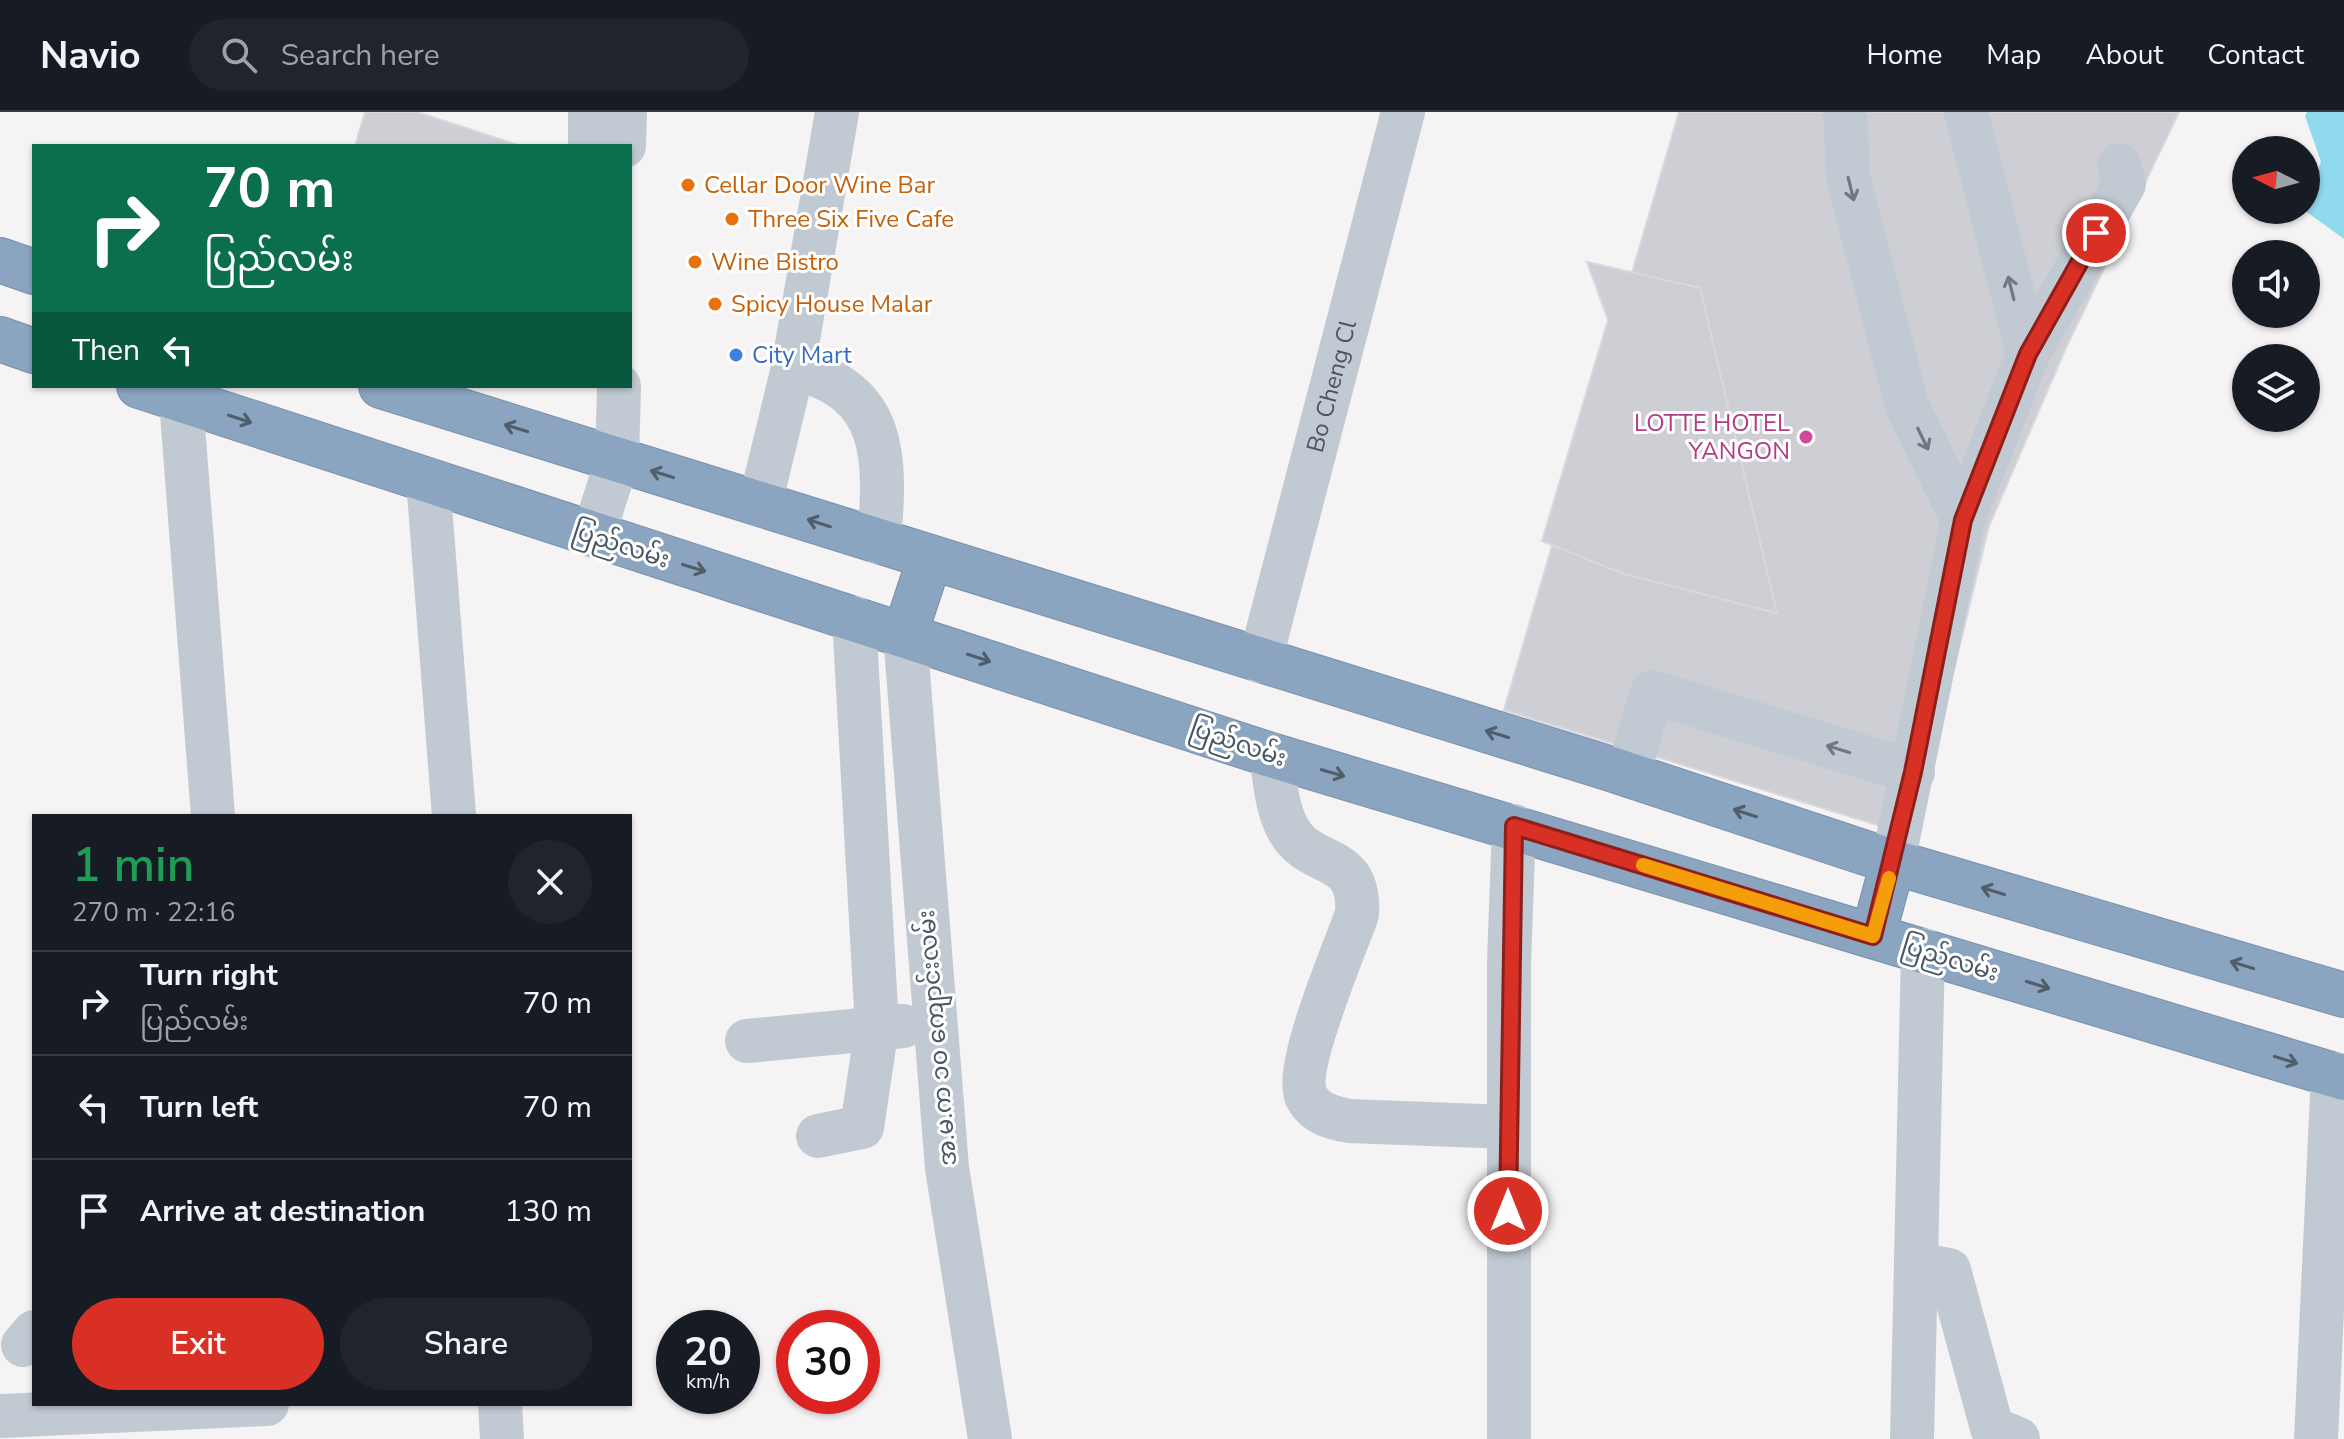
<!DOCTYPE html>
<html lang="en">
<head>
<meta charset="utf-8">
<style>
  body { margin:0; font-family:"Nunito Sans","Noto Sans Myanmar",sans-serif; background:#20242c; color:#f1f3f6; height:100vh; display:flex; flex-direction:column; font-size:30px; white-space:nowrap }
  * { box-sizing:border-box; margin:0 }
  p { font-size:26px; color:#9ea1a6 }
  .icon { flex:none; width:44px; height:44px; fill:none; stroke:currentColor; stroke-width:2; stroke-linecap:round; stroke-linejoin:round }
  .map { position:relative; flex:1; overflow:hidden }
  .side { position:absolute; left:32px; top:702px; width:600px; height:592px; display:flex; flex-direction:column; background:#171b24; border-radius:0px; box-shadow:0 2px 6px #0004 }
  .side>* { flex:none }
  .guide { position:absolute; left:32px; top:32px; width:600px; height:244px; border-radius:0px; box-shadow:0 2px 6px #0004; background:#0b6e4f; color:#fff; overflow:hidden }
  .needle { width:52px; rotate:276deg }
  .fabs { position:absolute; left:2232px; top:24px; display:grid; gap:16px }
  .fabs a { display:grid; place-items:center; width:88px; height:88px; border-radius:50%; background:#171b24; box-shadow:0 2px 6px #0004; font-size:40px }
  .speed { position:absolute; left:656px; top:1198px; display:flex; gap:16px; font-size:40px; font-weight:700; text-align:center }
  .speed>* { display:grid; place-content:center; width:104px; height:104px; border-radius:50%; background:#171b24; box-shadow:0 2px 6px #0004; line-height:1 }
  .speed small { font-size:20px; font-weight:400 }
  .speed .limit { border:12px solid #d22; background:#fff; color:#111 }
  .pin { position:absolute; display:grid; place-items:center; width:68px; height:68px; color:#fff; margin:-34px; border:4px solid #fff; border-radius:50%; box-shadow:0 2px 8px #0007 }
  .me { position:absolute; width:88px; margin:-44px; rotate:0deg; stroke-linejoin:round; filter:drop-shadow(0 0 6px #0008) }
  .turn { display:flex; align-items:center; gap:28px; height:168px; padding:0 40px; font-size:36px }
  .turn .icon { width:104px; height:104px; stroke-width:2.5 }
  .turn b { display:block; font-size:56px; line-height:68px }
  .then { display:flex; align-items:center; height:76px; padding:0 40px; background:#0003; gap:16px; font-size:30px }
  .round { display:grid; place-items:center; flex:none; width:84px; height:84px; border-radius:42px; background:#20242c }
  .head { display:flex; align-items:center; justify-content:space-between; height:136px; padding:0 40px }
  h1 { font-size:48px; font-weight:600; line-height:60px; color:#1e9e55 }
  .action { display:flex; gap:16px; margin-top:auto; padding:16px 40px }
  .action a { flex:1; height:92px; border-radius:48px; background:#d93025; color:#fff; font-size:32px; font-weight:600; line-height:92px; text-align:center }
  .action a+a { background:#20242c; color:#f1f3f6 }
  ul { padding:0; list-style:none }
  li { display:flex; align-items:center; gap:24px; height:104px; padding:0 40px; border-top:2px solid #363941 }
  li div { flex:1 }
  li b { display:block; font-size:30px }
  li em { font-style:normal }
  header { display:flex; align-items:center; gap:48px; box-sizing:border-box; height:112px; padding:0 40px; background:#171b24; border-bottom:2px solid #363941 }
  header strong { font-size:38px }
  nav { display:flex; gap:44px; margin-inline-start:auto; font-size:28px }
  .search { width:560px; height:72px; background:#20242c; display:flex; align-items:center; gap:20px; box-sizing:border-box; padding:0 28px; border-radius:44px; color:#9ea1a6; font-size:30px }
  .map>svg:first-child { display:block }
  .water { fill:#90daee }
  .building { fill:#cdcfd5; stroke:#d7d9de; stroke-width:2 }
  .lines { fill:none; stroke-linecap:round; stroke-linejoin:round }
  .highway-casing { stroke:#7690ad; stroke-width:46 }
  .minor { stroke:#c1cad2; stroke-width:44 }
  .highway { stroke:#8ba5c1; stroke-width:44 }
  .oneway { stroke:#6e7983 }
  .oneway2 { stroke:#505e6b }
  .route-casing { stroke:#8d1f18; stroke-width:20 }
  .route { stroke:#d93025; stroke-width:14 }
  .slow { stroke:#f59e0b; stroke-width:14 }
  .food-dot { fill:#e8710a; stroke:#fff; stroke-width:3 }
  .shop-dot { fill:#3f7fe0; stroke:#fff; stroke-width:3 }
  .hotel-dot { fill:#d1479c; stroke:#fff; stroke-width:3 }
  .labels { text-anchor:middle; stroke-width:6; stroke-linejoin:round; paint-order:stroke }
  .food-label { font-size:24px; fill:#c56008; stroke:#fff; text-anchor:start }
  .shop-label { font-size:24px; fill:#366cbe; stroke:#fff; text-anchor:start }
  .street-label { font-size:24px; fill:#4a5661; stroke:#fff }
  .hotel-label { font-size:24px; fill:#b23c85; stroke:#fff; text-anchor:end }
</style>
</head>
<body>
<header>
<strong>Navio</strong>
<div class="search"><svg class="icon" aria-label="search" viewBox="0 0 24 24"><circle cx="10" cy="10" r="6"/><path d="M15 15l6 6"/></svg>Search here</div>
<nav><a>Home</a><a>Map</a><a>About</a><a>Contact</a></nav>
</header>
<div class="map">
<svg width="2344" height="1327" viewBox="0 0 2344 1327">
  <rect width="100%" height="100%" fill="#f5f3f3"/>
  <!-- water -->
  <polygon class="water" points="2307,0 2344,0 2344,127 2304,98 2306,68 2313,69 2321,50 2305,4"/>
  <!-- building -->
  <g class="building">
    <polygon points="365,0 417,0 521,34 355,34"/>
    <polygon points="1679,0 2179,0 2066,236 1989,414 1913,724 1504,598"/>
    <polygon points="1587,150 1700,176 1777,501 1624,462 1542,429 1608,208"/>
  </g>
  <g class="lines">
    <!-- highway casing -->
    <g class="highway-casing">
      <g id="highway">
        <polyline points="0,148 34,160"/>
        <polyline points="0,227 34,239"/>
        <polyline points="139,274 1271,643 2344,966"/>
        <polyline points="381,274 1608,656 1893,750 2344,883"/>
        <polyline points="905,522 930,446"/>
        <polyline points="1873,824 1893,750"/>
      </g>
    </g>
    <!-- minor -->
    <g class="minor">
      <polyline points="590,0 590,34"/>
      <polyline points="1845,0 1848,65 1907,294 1963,408"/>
      <polyline points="624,34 625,0"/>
      <polyline points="2028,242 2124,72 2119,53"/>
      <path d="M 793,256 C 889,278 886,347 879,430"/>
      <polyline points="181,288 213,704"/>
      <polyline points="428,368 454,704"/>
      <polyline points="760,392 793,256 837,0"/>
      <polyline points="593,424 617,349 619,274"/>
      <polyline points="905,522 947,1056 990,1327"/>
      <path id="s1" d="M 1260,549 L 1403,0"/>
      <path d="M 1271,643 C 1275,667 1276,695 1288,717 C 1311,759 1361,738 1357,802 C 1345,837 1292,957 1307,986 C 1316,1002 1333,1006 1349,1009 L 1509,1015"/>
      <polyline points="1628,662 1652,580 1913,660"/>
      <polyline points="1893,750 1963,408 2028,242 1966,0"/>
      <polyline points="747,929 903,914"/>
      <polyline points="818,1024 862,1015 877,915 854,506"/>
      <polyline points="1917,1152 1949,1158 1992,1316 2018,1327"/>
      <polyline points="23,1233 34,1220"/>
      <polyline points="500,1292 502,1327"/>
      <polyline points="0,1304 267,1292"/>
      <polyline points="1509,1327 1509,850 1514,714"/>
      <polyline points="1912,1327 1923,838"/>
      <polyline points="2316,1327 2333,962"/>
    </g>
    <!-- highway -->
    <use href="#highway" class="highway"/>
  </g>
  <!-- one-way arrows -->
  <defs><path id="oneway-shaft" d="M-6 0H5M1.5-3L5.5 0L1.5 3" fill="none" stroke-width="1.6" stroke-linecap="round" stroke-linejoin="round" transform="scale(2)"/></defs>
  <g class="oneway">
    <use href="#oneway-shaft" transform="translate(1851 77) rotate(76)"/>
    <use href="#oneway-shaft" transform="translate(2011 176) rotate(-104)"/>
    <use href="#oneway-shaft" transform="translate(1923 327) rotate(64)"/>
    <use href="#oneway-shaft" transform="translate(1838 637) rotate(-163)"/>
  </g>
  <g class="oneway2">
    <use href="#oneway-shaft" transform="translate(240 307) rotate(18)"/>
    <use href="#oneway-shaft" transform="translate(516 316) rotate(-163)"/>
    <use href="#oneway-shaft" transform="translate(662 362) rotate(-163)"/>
    <use href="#oneway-shaft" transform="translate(819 411) rotate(-162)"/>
    <use href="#oneway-shaft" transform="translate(694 456) rotate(17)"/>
    <use href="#oneway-shaft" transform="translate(979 546) rotate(18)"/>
    <use href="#oneway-shaft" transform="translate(1497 622) rotate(-163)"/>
    <use href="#oneway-shaft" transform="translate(1333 661) rotate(16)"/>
    <use href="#oneway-shaft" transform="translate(1745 701) rotate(-162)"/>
    <use href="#oneway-shaft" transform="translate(1993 779) rotate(-163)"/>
    <use href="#oneway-shaft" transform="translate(2242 853) rotate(-163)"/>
    <use href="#oneway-shaft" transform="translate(2038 873) rotate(17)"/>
    <use href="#oneway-shaft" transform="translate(2286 948) rotate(17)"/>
  </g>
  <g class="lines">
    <!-- route casing -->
    <g class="route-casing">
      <polyline id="route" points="1508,1099 1514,714 1873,824 1913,660 1963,408 2028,242 2096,121"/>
    </g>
    <!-- route -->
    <use href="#route" class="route"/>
    <!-- slow -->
    <polyline class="slow" points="1643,753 1873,824 1889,766"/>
  </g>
  <!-- markers -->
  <g class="food-dot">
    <circle cx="688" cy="73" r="8"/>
    <circle cx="732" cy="107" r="8"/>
    <circle cx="695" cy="150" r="8"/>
    <circle cx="715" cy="192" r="8"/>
  </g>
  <circle class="shop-dot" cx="736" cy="243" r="8"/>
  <circle class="hotel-dot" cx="1806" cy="325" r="8"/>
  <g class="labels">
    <!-- food labels -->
    <g class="food-label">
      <text x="704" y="81">Cellar Door Wine Bar</text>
      <text x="748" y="115">Three Six Five Cafe</text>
      <text x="711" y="158">Wine Bistro</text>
      <text x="731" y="200">Spicy House Malar</text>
    </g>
    <!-- shop labels -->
    <g class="shop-label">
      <text x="752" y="251">City Mart</text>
    </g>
    <!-- street labels -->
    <g class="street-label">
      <text dy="8" stroke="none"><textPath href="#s1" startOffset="284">Bo Cheng Cl</textPath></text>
      <text transform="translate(621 433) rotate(18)" y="8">ပြည်လမ်း</text>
      <text transform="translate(1238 631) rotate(19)" y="8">ပြည်လမ်း</text>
      <text transform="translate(1950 847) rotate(17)" y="8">ပြည်လမ်း</text>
      <text transform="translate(937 926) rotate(-95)" y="8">အ.မ.က ၁၀ ကျောင်းလမ်း</text>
    </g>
    <!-- hotel labels -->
    <g class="hotel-label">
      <text x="1790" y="319">LOTTE HOTEL<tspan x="1790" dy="28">YANGON</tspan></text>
    </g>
  </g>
</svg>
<div class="fabs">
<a><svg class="needle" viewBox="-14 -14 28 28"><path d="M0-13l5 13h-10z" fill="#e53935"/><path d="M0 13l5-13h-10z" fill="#9ea1a6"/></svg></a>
<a><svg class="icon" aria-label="sound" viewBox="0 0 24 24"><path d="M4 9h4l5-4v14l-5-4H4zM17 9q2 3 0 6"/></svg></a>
<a><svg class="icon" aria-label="layers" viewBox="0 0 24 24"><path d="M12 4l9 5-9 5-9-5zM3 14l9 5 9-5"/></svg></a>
</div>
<div class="speed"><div>20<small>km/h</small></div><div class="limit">30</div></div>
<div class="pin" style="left:2096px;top:121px;background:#d93025"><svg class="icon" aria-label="arrive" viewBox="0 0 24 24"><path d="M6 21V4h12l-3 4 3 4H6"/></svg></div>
<svg class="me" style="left:1508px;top:1099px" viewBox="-20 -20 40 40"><circle r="17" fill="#d93025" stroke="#fff" stroke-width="3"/><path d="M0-11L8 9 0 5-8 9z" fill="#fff"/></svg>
<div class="guide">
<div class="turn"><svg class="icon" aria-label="right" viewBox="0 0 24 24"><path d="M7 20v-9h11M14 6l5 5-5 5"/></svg><div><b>70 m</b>ပြည်လမ်း</div></div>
<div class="then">Then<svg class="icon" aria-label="left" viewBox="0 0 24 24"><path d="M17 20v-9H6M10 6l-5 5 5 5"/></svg></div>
</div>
<section class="side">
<div class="head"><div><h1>1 min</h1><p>270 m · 22:16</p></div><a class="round"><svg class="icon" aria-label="close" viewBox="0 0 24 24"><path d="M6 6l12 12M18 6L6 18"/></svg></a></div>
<ul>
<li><svg class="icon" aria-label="right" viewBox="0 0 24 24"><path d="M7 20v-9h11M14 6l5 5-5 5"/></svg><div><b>Turn right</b><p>ပြည်လမ်း</p></div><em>70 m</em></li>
<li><svg class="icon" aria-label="left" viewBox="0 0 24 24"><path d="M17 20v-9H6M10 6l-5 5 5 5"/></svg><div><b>Turn left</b></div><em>70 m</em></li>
<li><svg class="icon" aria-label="arrive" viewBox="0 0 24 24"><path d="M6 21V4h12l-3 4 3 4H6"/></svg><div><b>Arrive at destination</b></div><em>130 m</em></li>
</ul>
<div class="action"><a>Exit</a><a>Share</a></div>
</section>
</div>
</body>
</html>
